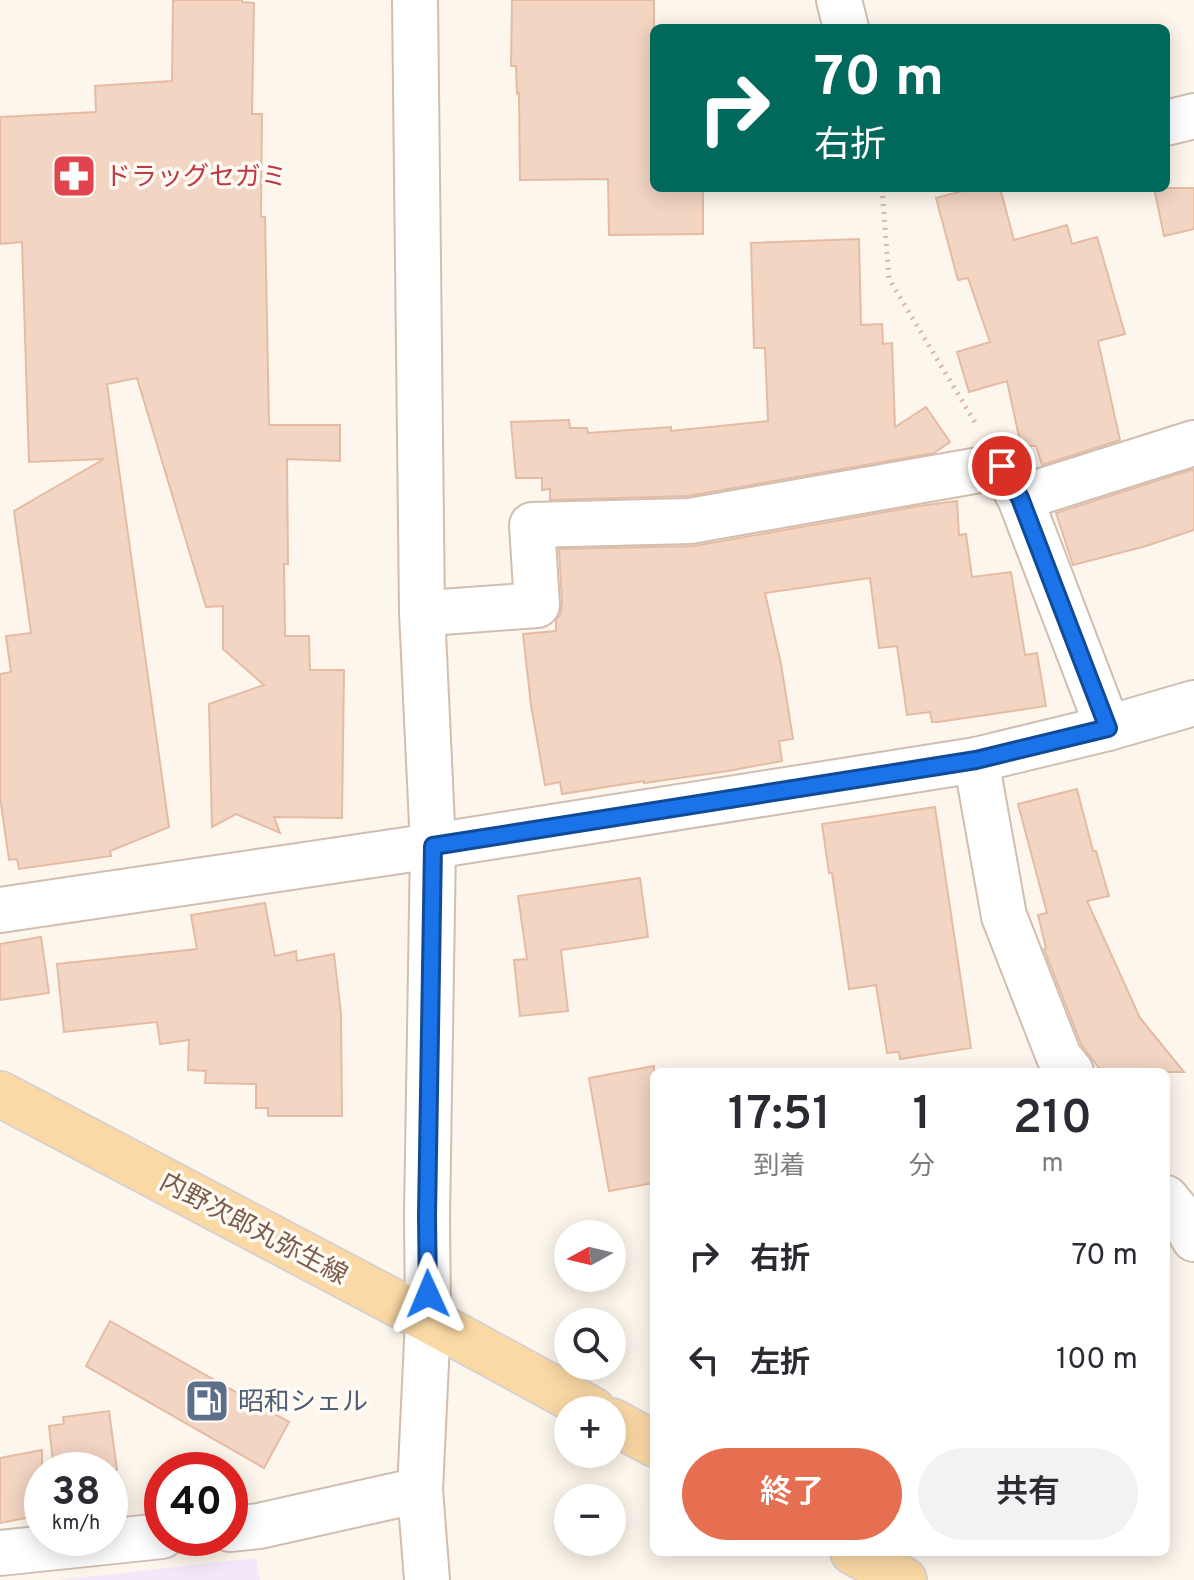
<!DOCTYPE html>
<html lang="ja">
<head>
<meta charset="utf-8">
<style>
  body { margin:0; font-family:Overpass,"Noto Sans JP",sans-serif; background:#f2f2f3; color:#2b2b33; height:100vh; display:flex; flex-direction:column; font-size:30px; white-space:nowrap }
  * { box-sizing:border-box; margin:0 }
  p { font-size:26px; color:#7c7c81 }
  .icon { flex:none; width:44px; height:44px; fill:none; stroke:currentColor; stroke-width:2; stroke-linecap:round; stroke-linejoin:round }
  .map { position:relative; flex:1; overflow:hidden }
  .sheet { position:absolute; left:650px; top:1068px; width:520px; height:488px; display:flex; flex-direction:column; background:#fff; border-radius:12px; box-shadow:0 4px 20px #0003 }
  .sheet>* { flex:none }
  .banner { position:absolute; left:650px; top:24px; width:520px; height:168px; border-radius:12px; box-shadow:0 4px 20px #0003; background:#00695c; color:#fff; overflow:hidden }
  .needle { width:52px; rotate:262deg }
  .fabs { position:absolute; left:554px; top:1220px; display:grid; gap:16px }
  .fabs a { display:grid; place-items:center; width:72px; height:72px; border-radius:50%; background:#fff; box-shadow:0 4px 20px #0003; font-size:40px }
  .speed { position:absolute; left:24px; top:1452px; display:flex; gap:16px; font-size:40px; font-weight:700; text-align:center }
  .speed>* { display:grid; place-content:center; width:104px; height:104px; border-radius:50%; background:#fff; box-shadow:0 4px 20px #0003; line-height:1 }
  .speed small { font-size:20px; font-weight:400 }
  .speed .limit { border:12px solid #d22; background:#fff; color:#111 }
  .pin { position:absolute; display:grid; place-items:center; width:68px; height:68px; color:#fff; margin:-34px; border:4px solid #fff; border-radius:50%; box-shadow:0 2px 8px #0007 }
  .me { position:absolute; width:88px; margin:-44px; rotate:359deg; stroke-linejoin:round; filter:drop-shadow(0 0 6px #0008) }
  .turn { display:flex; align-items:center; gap:28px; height:168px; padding:0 32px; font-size:36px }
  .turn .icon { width:104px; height:104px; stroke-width:2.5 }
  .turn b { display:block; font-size:56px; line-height:68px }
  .eta { display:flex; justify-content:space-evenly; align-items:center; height:136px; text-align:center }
  .eta b { font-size:48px; font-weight:600; line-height:56px }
  .button { display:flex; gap:16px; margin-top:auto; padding:16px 32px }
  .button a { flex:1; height:92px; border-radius:48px; background:#e76f51; color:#fff; font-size:32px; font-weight:600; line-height:92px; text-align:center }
  .button a+a { background:#f2f2f3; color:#2b2b33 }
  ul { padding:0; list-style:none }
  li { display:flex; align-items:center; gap:24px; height:104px; padding:0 32px }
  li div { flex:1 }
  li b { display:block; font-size:30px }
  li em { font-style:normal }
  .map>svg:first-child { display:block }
  .education { fill:#f3e8fa }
  .building { fill:#f3d5c3; stroke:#e6bba3; stroke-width:2 }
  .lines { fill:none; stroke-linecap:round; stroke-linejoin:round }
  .minor-casing { stroke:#d1beb0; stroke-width:48 }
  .major-casing { stroke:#dad1cd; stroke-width:48 }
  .path { stroke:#d9b8a5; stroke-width:5; stroke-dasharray:2 6; stroke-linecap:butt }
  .minor { stroke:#fff; stroke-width:44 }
  .major { stroke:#fbd9a5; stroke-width:44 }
  .route-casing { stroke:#114b97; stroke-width:20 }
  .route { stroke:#1a73e8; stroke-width:14 }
  .labels { text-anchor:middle; stroke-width:7; stroke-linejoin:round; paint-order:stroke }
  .health-label { font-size:26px; fill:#be3a42; stroke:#fffaf3; text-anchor:start }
  .street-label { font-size:26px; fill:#7a5c4d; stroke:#fffaf3 }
  .service-label { font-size:26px; fill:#4e5e75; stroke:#fffaf3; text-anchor:start }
</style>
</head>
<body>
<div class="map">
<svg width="1194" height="1580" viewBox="0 0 1194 1580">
  <rect width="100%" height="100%" fill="#fdf6ec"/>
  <!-- education -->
  <polygon class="education" points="256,1558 260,1580 59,1580"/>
  <!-- building -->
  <g class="building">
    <polygon points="173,0 242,0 242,2 254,3 252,114 262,114 261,217 265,217 269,425 340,425 340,461 287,459 288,564 284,564 285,636 309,636 310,670 344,670 342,818 274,817 280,833 236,814 212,827 209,704 264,685 223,649 223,606 206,607 137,378 107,384 169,827 110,851 111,856 19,869 17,859 9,860 0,797 0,674 11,672 6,636 31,633 14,511 104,459 29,462 22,242 0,244 0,117 96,112 95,86 172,81"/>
    <polygon points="512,0 654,0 654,188 703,188 703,234 609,235 608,179 520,180 519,93 517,94 516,66 511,66"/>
    <polygon points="974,188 1000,188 1014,240 1067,225 1072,244 1097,237 1125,334 1098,341 1120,440 1042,465 1036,446 1021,446 1007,381 969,392 957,352 990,342 968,278 958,280 936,198"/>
    <polygon points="1154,188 1194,188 1194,229 1164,236"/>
    <polygon points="859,239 861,325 882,324 883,344 892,343 895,427 926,407 950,442 934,453 688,496 550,500 550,489 542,490 542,478 516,478 511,422 569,420 570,428 587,428 588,433 671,427 671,431 768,421 765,348 754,348 751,243"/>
    <polygon points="1194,469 1194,530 1146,546 1073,565 1056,513"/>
    <polygon points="957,501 959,535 966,534 972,577 1011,572 1025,655 1037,653 1046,706 938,722 932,722 930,712 907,715 897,646 879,648 870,578 765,593 781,664 793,739 779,741 782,761 728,771 644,783 644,781 562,794 560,782 545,785 531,705 523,634 556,631 556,620 560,615 562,603 559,549 694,546 919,506"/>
    <polygon points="1077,789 1093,851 1096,851 1109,896 1087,901 1140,1018 1184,1072 1102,1072 1081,1044 1044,949 1046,948 1038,915 1047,913 1018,804"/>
    <polygon points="935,807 971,1048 900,1059 899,1052 887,1053 876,985 849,989 832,873 829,873 822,824"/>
    <polygon points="640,878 648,937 561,950 568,1011 520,1016 514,960 527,959 518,896"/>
    <polygon points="265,903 275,956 296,951 297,961 334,954 341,1014 342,1116 268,1116 268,1108 256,1108 256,1084 205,1083 206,1071 188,1070 189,1040 160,1044 157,1022 64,1032 57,964 197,949 191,915"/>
    <polygon points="41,937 49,993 0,1000 0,944"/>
    <polygon points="654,1066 654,1183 609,1191 589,1078"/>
    <polygon points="110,1321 289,1422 264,1468 86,1366"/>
    <polygon points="109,1411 117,1470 54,1470 49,1426 64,1424 63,1417"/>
    <polygon points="42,1450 42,1515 0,1523 0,1458"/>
  </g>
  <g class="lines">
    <!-- minor casing -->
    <g class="minor-casing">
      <g id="minor">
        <polyline points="415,0 422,612 433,846 427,1216 428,1320 420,1490 427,1580"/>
        <polyline points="839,0 846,28"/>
        <polyline points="1166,123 1194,116"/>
        <polyline points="1020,498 1194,443"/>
        <polyline points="442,612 537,605 532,525 690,521 1002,466 1020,498 1108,728"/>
        <polyline points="976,760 1004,916 1059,1057 1071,1072"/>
        <polyline points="0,910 433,846 976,760 1108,728 1194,703"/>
        <polyline points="1166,1198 1183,1219 1194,1239"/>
        <polyline points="230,1529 259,1526 420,1490"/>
        <polyline points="0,1553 162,1536"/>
      </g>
    </g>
    <!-- major casing -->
    <g class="major-casing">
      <g id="major">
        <polyline points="0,1094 428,1320 593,1410"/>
        <polyline points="612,1421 654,1444"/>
        <polyline points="853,1552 904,1580"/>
      </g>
    </g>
    <!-- path -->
    <polyline class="path" points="882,188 889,279 976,424"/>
    <!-- minor -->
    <use href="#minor" class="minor"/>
    <!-- major -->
    <use href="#major" class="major"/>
  </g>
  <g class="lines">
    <!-- route casing -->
    <g class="route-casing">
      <polyline id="route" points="428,1294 427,1216 433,846 976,760 1108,728 1020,498 1002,466"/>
    </g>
    <!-- route -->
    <use href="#route" class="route"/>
  </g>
  <!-- icons -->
  <defs>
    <g id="pharmacy-square" transform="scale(2.3)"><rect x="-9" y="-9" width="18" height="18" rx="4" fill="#e0444e" stroke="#fffaf3"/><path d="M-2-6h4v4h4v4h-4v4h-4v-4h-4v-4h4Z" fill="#fff"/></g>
    <g id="fuel-square" transform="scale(2.3)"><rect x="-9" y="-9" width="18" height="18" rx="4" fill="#5c6f8a" stroke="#fffaf3"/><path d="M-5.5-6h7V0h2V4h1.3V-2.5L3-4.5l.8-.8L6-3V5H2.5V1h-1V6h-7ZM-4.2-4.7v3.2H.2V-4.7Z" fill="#fff"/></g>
  </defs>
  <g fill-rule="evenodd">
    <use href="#pharmacy-square" x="74" y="176"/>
    <use href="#fuel-square" x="207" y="1401"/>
  </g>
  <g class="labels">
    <!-- health labels -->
    <g class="health-label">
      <text x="105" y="185">ドラッグセガミ</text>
    </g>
    <!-- street labels -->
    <g class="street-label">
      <text transform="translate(254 1228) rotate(28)" y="9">内野次郎丸弥生線</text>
    </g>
    <!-- service labels -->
    <g class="service-label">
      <text x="238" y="1410">昭和シェル</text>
    </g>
  </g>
</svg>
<div class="fabs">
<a><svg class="needle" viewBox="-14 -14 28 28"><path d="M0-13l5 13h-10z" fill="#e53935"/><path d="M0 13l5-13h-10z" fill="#7c7c81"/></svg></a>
<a><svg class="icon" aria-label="search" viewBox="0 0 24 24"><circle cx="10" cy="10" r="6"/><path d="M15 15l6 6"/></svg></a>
<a>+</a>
<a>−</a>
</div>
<div class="speed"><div>38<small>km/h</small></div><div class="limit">40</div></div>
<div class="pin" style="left:1002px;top:466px;background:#d93025"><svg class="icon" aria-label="arrive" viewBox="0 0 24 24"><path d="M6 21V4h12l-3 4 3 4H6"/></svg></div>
<svg class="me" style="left:428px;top:1294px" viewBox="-20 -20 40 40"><path d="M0-17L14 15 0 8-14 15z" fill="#1a73e8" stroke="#fff" stroke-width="4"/></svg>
<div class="banner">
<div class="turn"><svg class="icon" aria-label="right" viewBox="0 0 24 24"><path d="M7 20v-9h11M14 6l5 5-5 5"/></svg><div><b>70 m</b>右折</div></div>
</div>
<section class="sheet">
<div class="eta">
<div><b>17:51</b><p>到着</p></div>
<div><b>1</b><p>分</p></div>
<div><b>210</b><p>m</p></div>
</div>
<ul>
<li><svg class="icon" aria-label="right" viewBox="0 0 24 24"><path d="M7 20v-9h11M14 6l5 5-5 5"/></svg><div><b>右折</b></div><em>70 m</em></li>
<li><svg class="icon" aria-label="left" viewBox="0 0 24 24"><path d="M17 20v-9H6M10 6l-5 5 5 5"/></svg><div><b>左折</b></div><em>100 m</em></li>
</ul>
<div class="button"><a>終了</a><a>共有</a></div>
</section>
</div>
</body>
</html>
